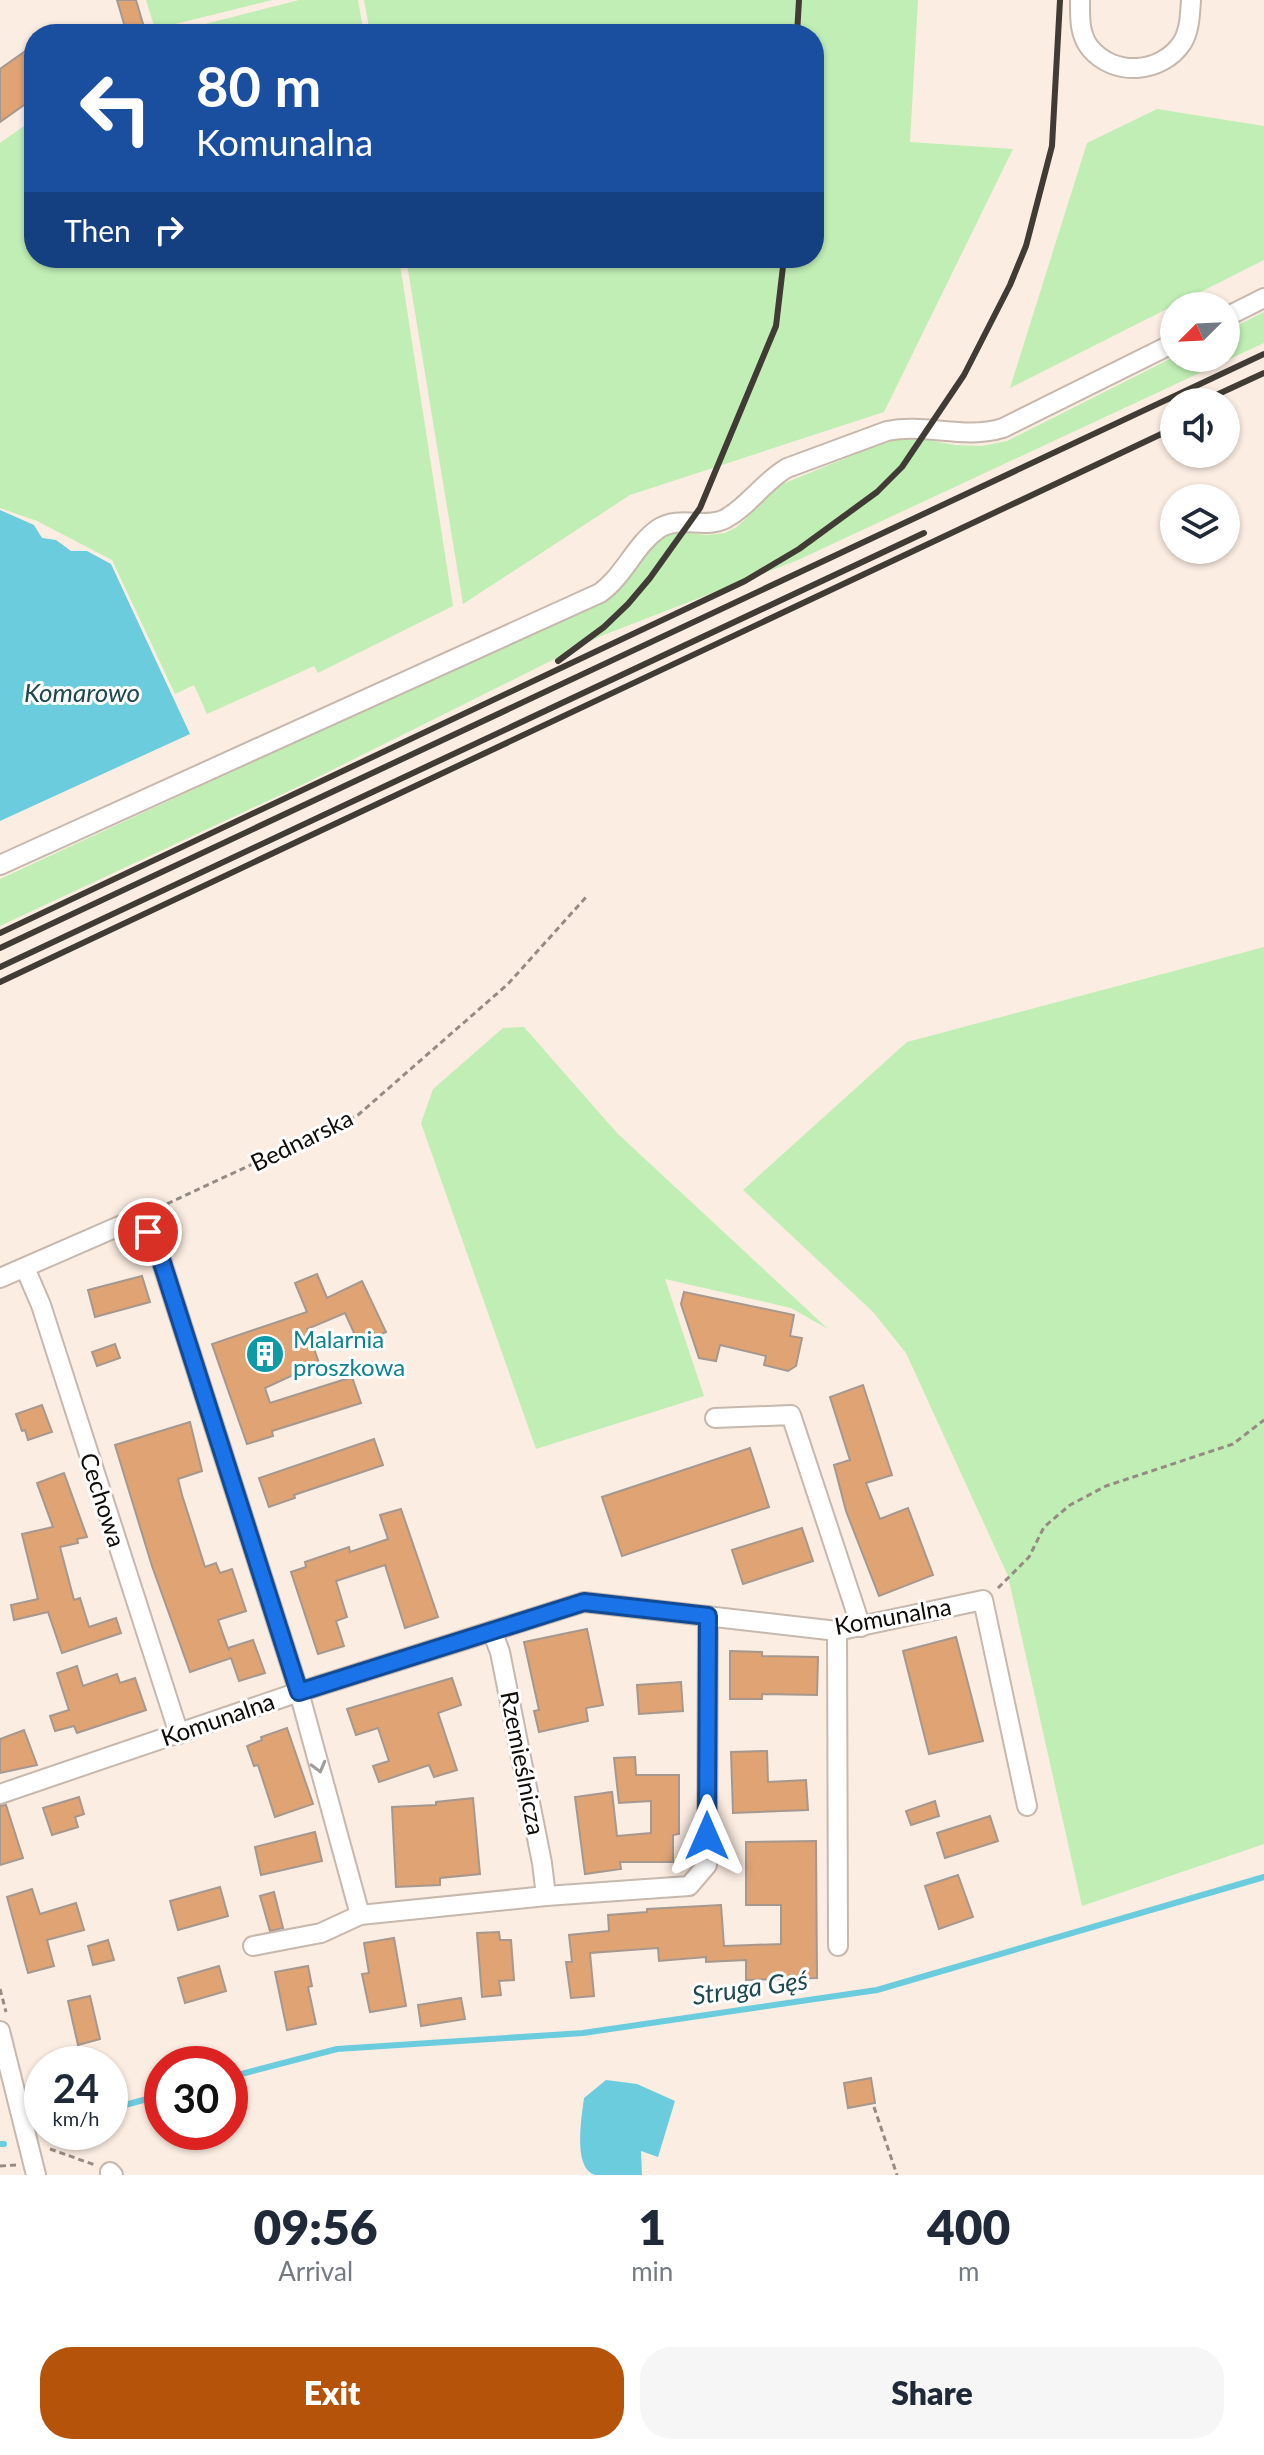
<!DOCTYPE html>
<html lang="en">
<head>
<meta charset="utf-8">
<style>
  body { margin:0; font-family:Lato,sans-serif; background:#f6f6f7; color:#1f2937; height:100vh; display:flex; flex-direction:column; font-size:30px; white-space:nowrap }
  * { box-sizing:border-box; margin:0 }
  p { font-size:26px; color:#747a83 }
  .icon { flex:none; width:44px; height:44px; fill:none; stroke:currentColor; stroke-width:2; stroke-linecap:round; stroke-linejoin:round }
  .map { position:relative; height:2175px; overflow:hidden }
  .sheet { display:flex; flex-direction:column; background:#fff; flex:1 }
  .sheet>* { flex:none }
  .banner { position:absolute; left:24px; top:24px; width:800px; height:244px; border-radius:32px; box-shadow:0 2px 6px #0004; background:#1a4fa0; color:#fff; overflow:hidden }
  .needle { width:52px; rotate:246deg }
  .buttons { position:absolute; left:1160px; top:292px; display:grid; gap:16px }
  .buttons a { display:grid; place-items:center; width:80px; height:80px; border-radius:50%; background:#fff; box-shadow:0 2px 6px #0004; font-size:40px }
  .speed { position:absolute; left:24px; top:2046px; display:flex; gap:16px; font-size:40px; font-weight:700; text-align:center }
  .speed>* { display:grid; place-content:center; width:104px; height:104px; border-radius:50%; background:#fff; box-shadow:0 2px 6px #0004; line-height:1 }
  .speed small { font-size:20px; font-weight:400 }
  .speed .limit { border:12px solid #d22; background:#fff; color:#111 }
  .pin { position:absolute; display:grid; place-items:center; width:68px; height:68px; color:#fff; margin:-34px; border:4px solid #fff; border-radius:50%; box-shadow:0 2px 8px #0007 }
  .me { position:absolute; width:88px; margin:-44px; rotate:0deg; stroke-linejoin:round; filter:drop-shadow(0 0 6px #0008) }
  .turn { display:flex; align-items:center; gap:28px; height:168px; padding:0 40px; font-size:36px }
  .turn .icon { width:104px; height:104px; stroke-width:2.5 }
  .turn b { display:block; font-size:56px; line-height:68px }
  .then { display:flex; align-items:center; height:76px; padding:0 40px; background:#0003; gap:16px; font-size:30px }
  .eta { display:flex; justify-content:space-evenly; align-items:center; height:136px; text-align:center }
  .eta b { font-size:48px; font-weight:800; line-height:56px }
  .cta { display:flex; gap:16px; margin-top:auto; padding:16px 40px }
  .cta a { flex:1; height:92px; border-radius:32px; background:#b45309; color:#fff; font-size:32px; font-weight:800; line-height:92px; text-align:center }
  .cta a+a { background:#f6f6f7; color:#1f2937 }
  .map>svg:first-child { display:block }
  .green { fill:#c0eeb4 }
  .water { fill:#6bccde }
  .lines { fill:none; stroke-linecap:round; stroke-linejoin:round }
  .stream { stroke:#6bccde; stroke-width:6 }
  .building { fill:#dfa374; stroke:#a6988e; stroke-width:2 }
  .minor-casing { stroke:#c7b8ad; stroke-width:22 }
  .path { stroke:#968b83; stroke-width:3; stroke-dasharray:6 4; stroke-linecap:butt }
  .minor { stroke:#fff; stroke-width:18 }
  .rail { stroke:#413b35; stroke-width:6 }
  .oneway { stroke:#9f9d9c }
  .route-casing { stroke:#114b97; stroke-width:20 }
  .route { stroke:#1a73e8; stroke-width:14 }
  .labels { text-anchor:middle; stroke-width:6; stroke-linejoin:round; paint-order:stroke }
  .street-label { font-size:24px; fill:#0f0b07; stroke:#fff }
  .culture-label { font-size:24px; fill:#0d838f; stroke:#fff; text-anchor:start }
  .water-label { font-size:26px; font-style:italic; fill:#1c4850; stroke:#fff }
</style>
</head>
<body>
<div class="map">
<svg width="1264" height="2175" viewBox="0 0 1264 2175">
  <rect width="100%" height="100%" fill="#fcede2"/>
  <!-- green -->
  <g class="green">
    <polygon points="146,0 272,0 155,29"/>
    <polygon points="299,0 358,0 364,34 166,34"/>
    <polygon points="364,0 918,0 910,142 1013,149 884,412 630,495 463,604 406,258 814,258 814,34 370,34"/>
    <polygon points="1157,109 1264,126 1264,260 1010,388 1087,143"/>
    <polygon points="34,119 34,258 399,258 453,606 318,673 314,666 207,714 194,685 175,694 112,560 37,521 0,508 0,143"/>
    <polygon points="1264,312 1264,343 798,560 601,636 308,782 0,926 0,879 613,595 659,540 676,532 708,535 725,533 737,527 780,485 895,438 917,438 955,445 982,446 1007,441 1174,357 1226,358 1226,331"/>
    <polygon points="1264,947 1264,1844 1082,1906 1008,1576 906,1353 873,1312 743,1190 907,1042"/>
    <polygon points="524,1027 617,1133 828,1329 791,1308 665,1279 704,1396 536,1449 421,1123 433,1089 503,1028"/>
  </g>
  <!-- water -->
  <g class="water">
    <polygon points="0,510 34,525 42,538 56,540 71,551 87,551 111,564 190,734 0,821"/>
    <path d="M 606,2080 L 637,2084 L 675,2101 L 658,2157 L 641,2151 L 642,2175 C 628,2175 610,2175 596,2175 C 572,2170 582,2115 584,2098 Z"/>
  </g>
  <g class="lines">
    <!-- stream -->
    <g class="stream">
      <polyline points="230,2077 337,2049 583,2033 877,1990 1264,1877"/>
      <polyline points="110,2109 162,2095"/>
      <polyline points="0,2144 4,2144"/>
    </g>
  </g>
  <!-- building -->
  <g class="building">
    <polygon points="117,0 136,0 146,34 127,34"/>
    <polygon points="34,45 34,98 0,122 0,69"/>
    <polygon points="317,1274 327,1298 362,1281 386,1332 359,1344 345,1313 307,1329 319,1363 265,1388 270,1403 352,1377 361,1403 272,1431 273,1436 247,1444 212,1344 307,1312 295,1283"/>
    <polygon points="142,1276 150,1302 95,1317 88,1290"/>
    <polygon points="684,1292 794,1315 790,1336 802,1338 796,1366 788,1371 764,1365 766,1356 720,1345 716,1361 699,1358 681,1304"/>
    <polygon points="115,1344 120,1358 97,1366 92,1352"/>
    <polygon points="863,1385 892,1475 866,1483 880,1519 908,1508 933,1575 879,1596 846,1511 834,1465 850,1460 830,1397"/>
    <polygon points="42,1405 52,1432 28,1440 25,1430 22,1431 16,1414"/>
    <polygon points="190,1422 202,1471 178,1479 182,1495 205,1567 216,1563 220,1573 232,1569 246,1611 218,1620 229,1651 228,1648 253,1640 265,1673 239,1681 231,1658 190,1672 152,1566 115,1445"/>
    <polygon points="374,1439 383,1465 294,1495 295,1498 269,1507 259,1478"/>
    <polygon points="750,1448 769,1507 622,1556 602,1497"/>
    <polygon points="64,1473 87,1537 77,1539 78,1543 60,1547 74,1600 80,1598 89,1627 116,1618 121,1633 62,1653 48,1612 14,1620 11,1605 38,1599 22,1534 53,1527 37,1483"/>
    <polygon points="401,1509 438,1617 405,1628 385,1565 336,1581 347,1617 336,1621 344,1646 318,1654 291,1572 306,1567 305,1562 349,1547 350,1552 388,1539 380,1515"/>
    <polygon points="802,1528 813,1561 743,1584 732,1550"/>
    <polygon points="587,1629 603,1705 586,1708 588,1721 539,1732 534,1711 539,1710 524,1642"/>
    <polygon points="956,1637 983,1741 929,1754 903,1651"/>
    <polygon points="730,1651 762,1652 762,1656 818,1657 817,1695 762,1694 762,1699 730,1699"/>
    <polygon points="77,1666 83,1686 117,1674 120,1683 135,1678 146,1710 77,1733 74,1726 55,1731 50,1716 69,1710 57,1673"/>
    <polygon points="452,1678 461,1705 438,1713 457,1770 434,1777 429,1765 379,1782 373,1766 389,1761 378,1728 356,1735 347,1709"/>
    <polygon points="681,1682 683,1711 639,1714 637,1685"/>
    <polygon points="287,1728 313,1804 275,1817 258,1765 254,1766 247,1746 262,1740 261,1737"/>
    <polygon points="24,1730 37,1765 0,1773 0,1739"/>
    <polygon points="767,1751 768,1782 806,1780 808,1810 733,1813 731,1752"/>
    <polygon points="635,1757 636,1775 679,1775 679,1834 673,1835 673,1862 620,1862 621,1869 585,1874 575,1797 612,1792 617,1836 651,1833 651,1801 619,1803 614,1758"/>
    <polygon points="79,1797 84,1814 75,1817 78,1827 52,1835 43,1808"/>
    <polygon points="473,1798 480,1874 440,1878 440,1885 396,1887 392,1807 436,1805 436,1802"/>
    <polygon points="935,1801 939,1816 911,1825 906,1811"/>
    <polygon points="6,1805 23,1858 0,1865 0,1806"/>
    <polygon points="990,1816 998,1841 945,1858 937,1833"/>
    <polygon points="315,1832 322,1861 261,1875 255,1847"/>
    <polygon points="816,1841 817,1978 746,1980 746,1960 706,1962 706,1957 659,1961 658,1948 590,1953 594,1996 571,1998 566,1962 572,1962 569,1935 609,1931 608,1915 647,1912 647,1909 721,1905 724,1946 781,1944 781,1905 746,1905 746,1842"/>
    <polygon points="958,1875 973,1917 939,1929 925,1886"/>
    <polygon points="220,1887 228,1916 178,1930 170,1901"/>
    <polygon points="32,1889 40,1914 76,1903 84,1930 47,1940 54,1966 28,1973 7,1897"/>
    <polygon points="274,1892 283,1928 270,1931 260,1896"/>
    <polygon points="499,1932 500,1940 511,1940 514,1980 499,1981 501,1995 482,1997 477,1933"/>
    <polygon points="394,1938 406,2006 370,2012 362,1974 369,1973 364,1943"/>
    <polygon points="108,1940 114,1960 93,1965 88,1946"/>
    <polygon points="219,1966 226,1991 185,2003 178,1978"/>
    <polygon points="308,1966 312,1986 308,1987 316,2024 287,2030 275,1972"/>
    <polygon points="90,1996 100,2039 78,2045 68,2001"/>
    <polygon points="461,1998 465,2019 421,2026 418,2005"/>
    <polygon points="871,2078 875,2103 848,2108 844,2083"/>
  </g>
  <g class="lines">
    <!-- minor casing -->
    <g class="minor-casing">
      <g id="minor">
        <path d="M 1080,0 C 1080,17 1079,34 1090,48 C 1114,77 1161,74 1182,43 C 1190,30 1190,14 1191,0"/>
        <polyline points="1226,317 1264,298"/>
        <path d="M 0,865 L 600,593 C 624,576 635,545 658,529 C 679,515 705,529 725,519 C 748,507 764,481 787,468 L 887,431 C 926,423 964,440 1003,428 L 1174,343"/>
        <polyline points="25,1268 41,1305 179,1734"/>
        <polyline points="0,1278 140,1217 157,1247 299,1692 360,1915"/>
        <polyline points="715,1418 791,1415 861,1627"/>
        <polyline points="492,1631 500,1652 542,1863 546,1896"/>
        <polyline points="837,1631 838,1946"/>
        <polyline points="0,1794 299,1692 584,1602 837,1631 983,1600 1027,1806"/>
        <polyline points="253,1946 321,1933 360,1915 546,1896 689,1886 707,1865 708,1616"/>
        <polyline points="0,2031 36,2175"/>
        <polyline points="110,2172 113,2175"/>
      </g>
    </g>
    <!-- path -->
    <g class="path">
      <polyline points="158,1208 358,1115 508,984 587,896"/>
      <polyline points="998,1588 1029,1557 1044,1527 1070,1505 1106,1486 1233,1444 1264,1420"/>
      <polyline points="0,1989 6,2012"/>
      <polyline points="874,2107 897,2175"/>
      <polyline points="50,2149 95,2165"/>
      <polyline points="0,2166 16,2165"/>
    </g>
    <!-- minor -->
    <use href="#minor" class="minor"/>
    <!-- rail -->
    <g class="rail">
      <polyline points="797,34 799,0"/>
      <polyline points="1201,402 1264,373"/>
      <polyline points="558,661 604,627 628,604 650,578 700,508 776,326 784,258"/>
      <polyline points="0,933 745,581 799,549 877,492 902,467 964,375 1010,285 1026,246 1052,146 1060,0"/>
      <polyline points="0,948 1264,354"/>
      <polyline points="0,967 924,533"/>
      <polyline points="0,982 1174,428"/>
    </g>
  </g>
  <!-- one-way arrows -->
  <defs><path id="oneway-chevron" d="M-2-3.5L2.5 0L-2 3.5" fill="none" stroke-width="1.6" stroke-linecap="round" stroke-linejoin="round" transform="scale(2)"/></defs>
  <use class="oneway" href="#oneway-chevron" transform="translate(319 1767) rotate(75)"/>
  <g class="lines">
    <!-- route casing -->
    <g class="route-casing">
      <polyline id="route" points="148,1232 157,1247 299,1692 584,1602 708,1616 707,1836"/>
    </g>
    <!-- route -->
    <use href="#route" class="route"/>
  </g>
  <!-- icons -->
  <defs>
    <g id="building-disc" transform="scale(2)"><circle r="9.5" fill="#0f9aa8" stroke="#fff"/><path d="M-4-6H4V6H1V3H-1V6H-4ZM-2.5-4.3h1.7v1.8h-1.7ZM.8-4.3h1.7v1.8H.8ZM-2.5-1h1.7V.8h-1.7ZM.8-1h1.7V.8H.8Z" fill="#fff"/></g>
  </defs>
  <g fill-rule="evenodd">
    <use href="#building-disc" x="265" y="1354"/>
  </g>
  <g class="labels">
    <!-- street labels -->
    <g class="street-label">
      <text transform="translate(302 1141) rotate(-26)" y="8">Bednarska</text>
      <text transform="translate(102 1500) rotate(72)" y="8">Cechowa</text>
      <text transform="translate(893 1617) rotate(-10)" y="8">Komunalna</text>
      <text transform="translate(218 1720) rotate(-19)" y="8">Komunalna</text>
      <text transform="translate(522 1763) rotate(79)" y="8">Rzemieślnicza</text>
    </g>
    <!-- culture labels -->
    <g class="culture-label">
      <text x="293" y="1348">Malarnia<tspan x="293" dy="28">proszkowa</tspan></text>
    </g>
    <!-- water labels -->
    <g class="water-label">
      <text x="82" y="702">Komarowo</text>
      <text transform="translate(750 1988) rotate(-8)" y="9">Struga Gęś</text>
    </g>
  </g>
</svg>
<div class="buttons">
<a><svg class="needle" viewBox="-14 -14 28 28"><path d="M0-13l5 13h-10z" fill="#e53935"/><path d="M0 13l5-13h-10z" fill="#747a83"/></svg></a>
<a><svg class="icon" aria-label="sound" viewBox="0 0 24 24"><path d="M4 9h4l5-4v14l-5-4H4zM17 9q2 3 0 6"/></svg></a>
<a><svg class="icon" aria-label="layers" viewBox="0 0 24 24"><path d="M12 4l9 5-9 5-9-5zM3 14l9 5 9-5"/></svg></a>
</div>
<div class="speed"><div>24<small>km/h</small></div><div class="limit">30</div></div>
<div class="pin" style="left:148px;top:1232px;background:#d93025"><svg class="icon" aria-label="arrive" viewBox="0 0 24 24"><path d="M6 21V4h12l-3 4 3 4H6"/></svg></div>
<svg class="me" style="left:707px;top:1836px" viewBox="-20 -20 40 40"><path d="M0-17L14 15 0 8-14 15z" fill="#1a73e8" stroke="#fff" stroke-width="4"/></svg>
<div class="banner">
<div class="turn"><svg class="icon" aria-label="left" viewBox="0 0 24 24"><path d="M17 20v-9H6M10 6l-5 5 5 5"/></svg><div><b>80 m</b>Komunalna</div></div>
<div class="then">Then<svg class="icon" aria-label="right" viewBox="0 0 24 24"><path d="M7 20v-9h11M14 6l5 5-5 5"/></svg></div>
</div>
</div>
<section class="sheet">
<div class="eta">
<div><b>09:56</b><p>Arrival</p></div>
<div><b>1</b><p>min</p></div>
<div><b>400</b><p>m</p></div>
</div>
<div class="cta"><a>Exit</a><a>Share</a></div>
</section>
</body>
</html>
